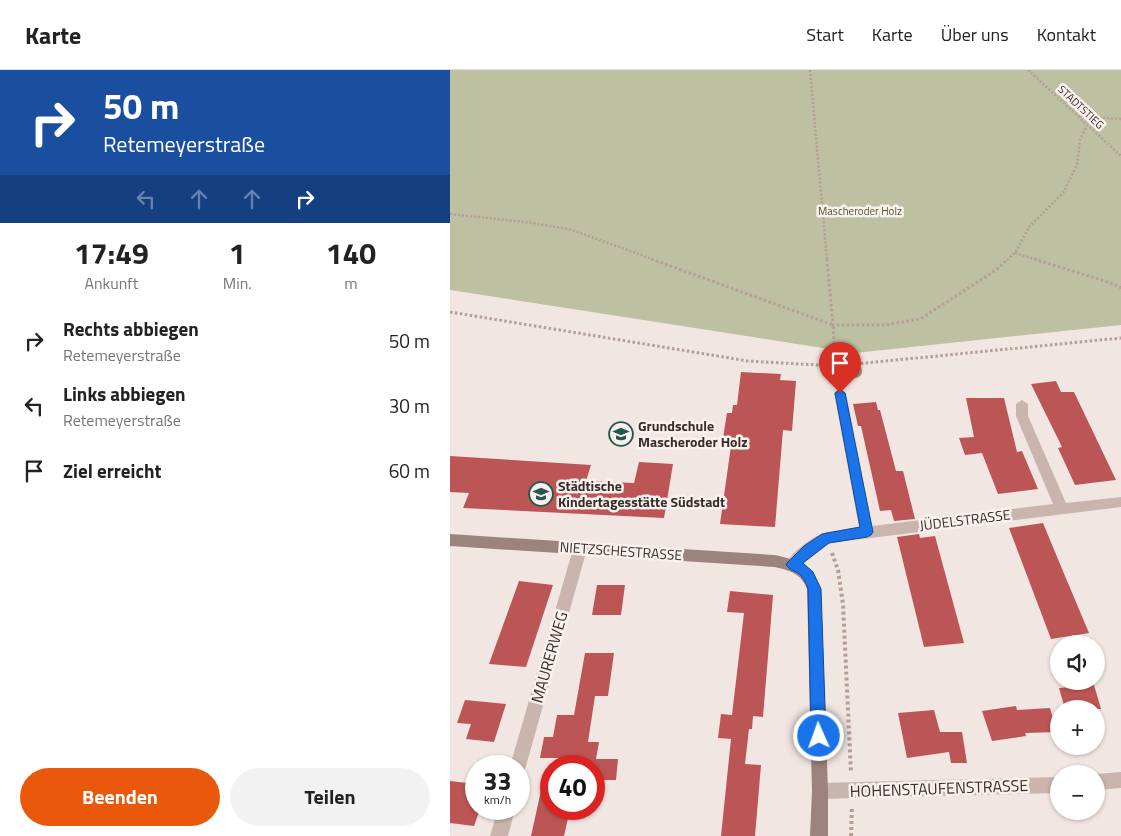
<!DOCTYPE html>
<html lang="de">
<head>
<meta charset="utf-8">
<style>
  body { margin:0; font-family:"Titillium Web",sans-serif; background:#f2f2f2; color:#222; height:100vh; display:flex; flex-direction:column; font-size:19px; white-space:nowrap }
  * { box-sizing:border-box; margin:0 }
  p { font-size:16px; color:#767676 }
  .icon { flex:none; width:28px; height:28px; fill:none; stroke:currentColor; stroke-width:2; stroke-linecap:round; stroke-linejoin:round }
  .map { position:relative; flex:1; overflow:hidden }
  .sheet { display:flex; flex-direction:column; background:#fff; width:450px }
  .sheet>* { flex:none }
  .hud { background:#1a4fa0; color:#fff; overflow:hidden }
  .controls { position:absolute; left:600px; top:565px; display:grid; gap:10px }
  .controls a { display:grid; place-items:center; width:55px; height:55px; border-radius:50%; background:#fff; box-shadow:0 1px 4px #0004; font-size:25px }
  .speed { position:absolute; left:15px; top:685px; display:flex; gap:10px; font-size:25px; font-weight:700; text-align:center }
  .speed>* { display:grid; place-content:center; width:65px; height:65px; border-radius:50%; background:#fff; box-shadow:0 1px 4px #0004; line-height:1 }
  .speed small { font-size:12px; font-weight:400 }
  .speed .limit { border:8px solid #d22; background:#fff; color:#111 }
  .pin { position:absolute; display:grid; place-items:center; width:42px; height:42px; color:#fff; margin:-51px -21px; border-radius:50% 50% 50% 0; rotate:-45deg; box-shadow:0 0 5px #0007 }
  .pin .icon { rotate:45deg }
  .me { position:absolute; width:55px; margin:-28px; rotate:358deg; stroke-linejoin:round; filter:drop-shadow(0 0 4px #0008) }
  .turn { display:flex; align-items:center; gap:18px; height:105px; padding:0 20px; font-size:22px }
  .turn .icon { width:65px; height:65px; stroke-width:2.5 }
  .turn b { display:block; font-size:35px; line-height:42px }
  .lanes { display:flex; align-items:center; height:48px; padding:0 20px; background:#0003; justify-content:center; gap:25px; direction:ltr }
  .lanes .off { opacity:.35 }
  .eta { display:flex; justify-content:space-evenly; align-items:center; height:85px; text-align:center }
  .eta b { font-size:30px; font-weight:700; line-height:35px }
  .cta { display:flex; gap:10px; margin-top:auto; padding:10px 20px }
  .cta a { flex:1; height:58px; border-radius:30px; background:#ea580c; color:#fff; font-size:20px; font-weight:700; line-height:58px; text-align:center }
  .cta a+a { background:#f2f2f2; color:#222 }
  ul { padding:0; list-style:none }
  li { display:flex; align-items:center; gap:15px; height:65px; padding:0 20px }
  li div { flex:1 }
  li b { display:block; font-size:19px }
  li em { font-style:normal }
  header { display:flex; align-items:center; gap:30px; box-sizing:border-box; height:70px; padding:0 25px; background:#fff; border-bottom:1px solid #e0e0e0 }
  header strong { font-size:24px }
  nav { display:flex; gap:28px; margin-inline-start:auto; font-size:18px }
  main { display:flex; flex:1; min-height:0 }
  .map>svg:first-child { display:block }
  .green { fill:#bec0a2 }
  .building { fill:#bc5556 }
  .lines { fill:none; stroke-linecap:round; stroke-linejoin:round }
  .path-far2 { stroke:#b59d98; stroke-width:2.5; stroke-dasharray:2 2; stroke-linecap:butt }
  .path-far1 { stroke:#b59d98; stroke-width:3; stroke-dasharray:2.5 2.5; stroke-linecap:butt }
  .path { stroke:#b59d98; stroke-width:4; stroke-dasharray:3 3; stroke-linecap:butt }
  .street { fill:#c9b4ae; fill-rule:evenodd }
  .secondary { fill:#9d837f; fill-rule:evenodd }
  .tree { fill:#999681 }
  .route { fill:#1a73e8; stroke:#114b97 }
  .labels { text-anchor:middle; stroke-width:5; stroke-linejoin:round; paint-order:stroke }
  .far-street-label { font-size:11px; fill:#392d2c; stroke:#f9f1ee }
  .far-park-label { font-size:11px; fill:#515531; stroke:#f9f1ee }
  .poi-label { font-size:14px; font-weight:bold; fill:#392d2c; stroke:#f9f1ee; text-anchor:start }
  .street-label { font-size:14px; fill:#392d2c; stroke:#f9f1ee }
  .near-street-label { font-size:16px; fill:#392d2c; stroke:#f9f1ee }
</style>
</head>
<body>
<header>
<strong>Karte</strong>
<nav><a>Start</a><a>Karte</a><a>Über uns</a><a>Kontakt</a></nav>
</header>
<main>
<section class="sheet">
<div class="hud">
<div class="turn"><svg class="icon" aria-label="right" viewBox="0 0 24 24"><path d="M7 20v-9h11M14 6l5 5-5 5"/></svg><div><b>50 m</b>Retemeyerstraße</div></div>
<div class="lanes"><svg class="icon off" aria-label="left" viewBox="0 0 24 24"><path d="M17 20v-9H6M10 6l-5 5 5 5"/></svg><svg class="icon off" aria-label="ahead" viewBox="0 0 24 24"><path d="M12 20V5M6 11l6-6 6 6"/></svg><svg class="icon off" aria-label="ahead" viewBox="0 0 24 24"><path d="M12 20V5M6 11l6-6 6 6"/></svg><svg class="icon" aria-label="right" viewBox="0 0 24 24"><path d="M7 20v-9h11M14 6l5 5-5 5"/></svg></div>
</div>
<div class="eta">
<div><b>17:49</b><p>Ankunft</p></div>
<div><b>1</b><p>Min.</p></div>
<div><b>140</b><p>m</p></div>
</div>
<ul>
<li><svg class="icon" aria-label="right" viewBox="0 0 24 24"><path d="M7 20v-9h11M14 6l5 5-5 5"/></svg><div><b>Rechts abbiegen</b><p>Retemeyerstraße</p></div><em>50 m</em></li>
<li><svg class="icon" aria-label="left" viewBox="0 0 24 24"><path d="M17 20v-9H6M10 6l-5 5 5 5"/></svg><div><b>Links abbiegen</b><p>Retemeyerstraße</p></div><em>30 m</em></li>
<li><svg class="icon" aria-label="arrive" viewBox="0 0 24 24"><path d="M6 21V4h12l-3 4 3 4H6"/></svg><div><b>Ziel erreicht</b></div><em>60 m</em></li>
</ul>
<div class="cta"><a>Beenden</a><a>Teilen</a></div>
</section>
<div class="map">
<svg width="671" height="766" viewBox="0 0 671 766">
  <rect width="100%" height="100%" fill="#f2e6e2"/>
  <!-- green -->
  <polygon class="green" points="0,0 671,0 671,255 405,283 0,220"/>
  <!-- building -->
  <g class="building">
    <polygon points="291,302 331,304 330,310 346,311 342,361 333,360 325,457 270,454 282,369 273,368 277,343 282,343 283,335 287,335"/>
    <polygon points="606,311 611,322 624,322 666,410 625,415 608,378 612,377 581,314"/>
    <polygon points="516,328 554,328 567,382 572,381 588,419 548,424 532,383 515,385 509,368 524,367"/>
    <polygon points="426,332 428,340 430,340 446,401 453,401 465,449 444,451 441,440 430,441 411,356 408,356 403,334"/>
    <polygon points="0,386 141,395 136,411 184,413 189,392 223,394 214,448 13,438 19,423 0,422"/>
    <polygon points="593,453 615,506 639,563 601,569 559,458"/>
    <polygon points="469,464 470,468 485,466 514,573 474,577 447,467"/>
    <polygon points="69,511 103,515 76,597 39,594"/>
    <polygon points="147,515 175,515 171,545 142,545"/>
    <polygon points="280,521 323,525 313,647 303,646 302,659 299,659 295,694 311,695 305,766 271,766 281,669 268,668 271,644 282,645 294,543 277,542"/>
    <polygon points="135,583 164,583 158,626 145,626 138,672 149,672 146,689 168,689 166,710 144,710 144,696 115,696 116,688 90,688 94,667 103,667 107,645 124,645"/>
    <polygon points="644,615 651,639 615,639 609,618"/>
    <polygon points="15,630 56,634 44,672 16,669 21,654 7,653"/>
    <polygon points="566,636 567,640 600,638 607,662 575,663 576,666 542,671 532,641"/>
    <polygon points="484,640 490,662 512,662 517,693 501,693 499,682 457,688 448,643"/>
    <polygon points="94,707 101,707 101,739 120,739 114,766 81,766"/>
    <polygon points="0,711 26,714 26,739 30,739 24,756 0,753"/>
  </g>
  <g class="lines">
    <!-- path-far2 -->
    <g class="path-far2">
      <polyline points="360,0 377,190"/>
      <polyline points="578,0 671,86"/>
      <polyline points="629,46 671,49"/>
      <polyline points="0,144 83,153 122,160 205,190"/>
      <polyline points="565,183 588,190"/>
      <polyline points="557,190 565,183 579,157 613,123 627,95 630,70 637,55"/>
    </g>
    <!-- path-far1 -->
    <g class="path-far1">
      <polyline points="201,189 383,255 385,296 388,311"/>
      <polyline points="377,189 383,255 435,255 470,249 546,200 558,189"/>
      <polyline points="584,189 661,213 671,218"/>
      <polyline points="0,242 298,291 385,296 671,268"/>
    </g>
    <!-- path -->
    <g class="path">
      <polyline points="382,483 388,500 393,534 401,703"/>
      <polyline points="401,766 402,737"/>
    </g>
    <!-- street -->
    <g class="street">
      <path d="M 390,319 L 396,323 L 422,456 L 603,434 L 566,346 L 566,334 L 572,330 L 578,334 L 578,346 L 616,433 L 671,427 L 671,437 L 380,473 L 364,483 L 348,498 L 343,500 L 338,498 L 336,494 C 342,481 363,466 377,462 C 388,460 399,459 409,457 L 384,323 Z"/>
      <polygon points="130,473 135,475 137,479 76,696 74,702 69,704 69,696 60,696 123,479 125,475"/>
      <polygon points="671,702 671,718 646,720 646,704"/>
      <polygon points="609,707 609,723 370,729 364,727 362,721 364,715 370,713"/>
      <polygon points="48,739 65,739 58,766 40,766"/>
    </g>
    <!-- secondary -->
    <path class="secondary" d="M 0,464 L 324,485 C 347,489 363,496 371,519 L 378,721 L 378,766 L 360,766 L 362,721 L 357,519 C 352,504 339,500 324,497 L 0,476 Z"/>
  </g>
  <!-- trees -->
  <circle class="tree" cx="405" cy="301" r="7"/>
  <!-- route -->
  <path class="route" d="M 390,319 L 395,323 L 423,462 L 421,465 L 417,467 L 379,473 L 353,493 L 363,502 L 371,519 L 376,666 L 374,671 L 369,673 L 363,671 L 361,666 L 358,519 C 356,514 354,508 349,504 C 344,500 339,501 336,494 L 354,476 L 372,464 L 410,457 L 385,323 Z"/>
  <!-- icons -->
  <defs>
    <g id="school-ring" transform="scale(1.25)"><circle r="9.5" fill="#f9f1ee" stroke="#24574e" stroke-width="1.5"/><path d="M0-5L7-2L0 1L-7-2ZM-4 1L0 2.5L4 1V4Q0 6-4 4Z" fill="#24574e"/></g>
  </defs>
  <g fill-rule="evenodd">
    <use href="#school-ring" x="171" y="364"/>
    <use href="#school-ring" x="91" y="424"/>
  </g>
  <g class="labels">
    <!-- far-street labels -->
    <g class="far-street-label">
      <text transform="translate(631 37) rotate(43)" y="4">STADTSTIEG</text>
    </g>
    <!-- far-park labels -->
    <g class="far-park-label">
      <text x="410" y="145">Mascheroder Holz</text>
    </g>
    <!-- poi labels -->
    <g class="poi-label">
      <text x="188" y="361">Grundschule<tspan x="188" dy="16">Mascheroder Holz</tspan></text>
      <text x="108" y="421">Städtische<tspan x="108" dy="16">Kindertagesstätte Südstadt</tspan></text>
    </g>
    <!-- street labels -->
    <g class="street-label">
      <text transform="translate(515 450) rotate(-7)" y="5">JÜDELSTRASSE</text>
      <text transform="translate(171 481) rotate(4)" y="5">NIETZSCHESTRASSE</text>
    </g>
    <!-- near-street labels -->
    <g class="near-street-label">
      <text transform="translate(99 587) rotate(-74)" y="6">MAURERWEG</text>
      <text transform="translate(489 718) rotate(-2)" y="6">HOHENSTAUFENSTRASSE</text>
    </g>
  </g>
</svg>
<div class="controls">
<a><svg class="icon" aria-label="sound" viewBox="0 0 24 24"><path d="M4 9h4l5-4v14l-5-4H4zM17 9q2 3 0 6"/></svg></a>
<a>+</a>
<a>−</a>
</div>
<div class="speed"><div>33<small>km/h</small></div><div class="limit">40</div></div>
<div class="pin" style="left:390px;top:323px;background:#d93025"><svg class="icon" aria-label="arrive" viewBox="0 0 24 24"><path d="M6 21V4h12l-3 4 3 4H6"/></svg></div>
<svg class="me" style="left:369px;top:666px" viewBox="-20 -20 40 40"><circle r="17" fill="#1a73e8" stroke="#fff" stroke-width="3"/><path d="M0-11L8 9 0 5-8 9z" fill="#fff"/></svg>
</div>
</main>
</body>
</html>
